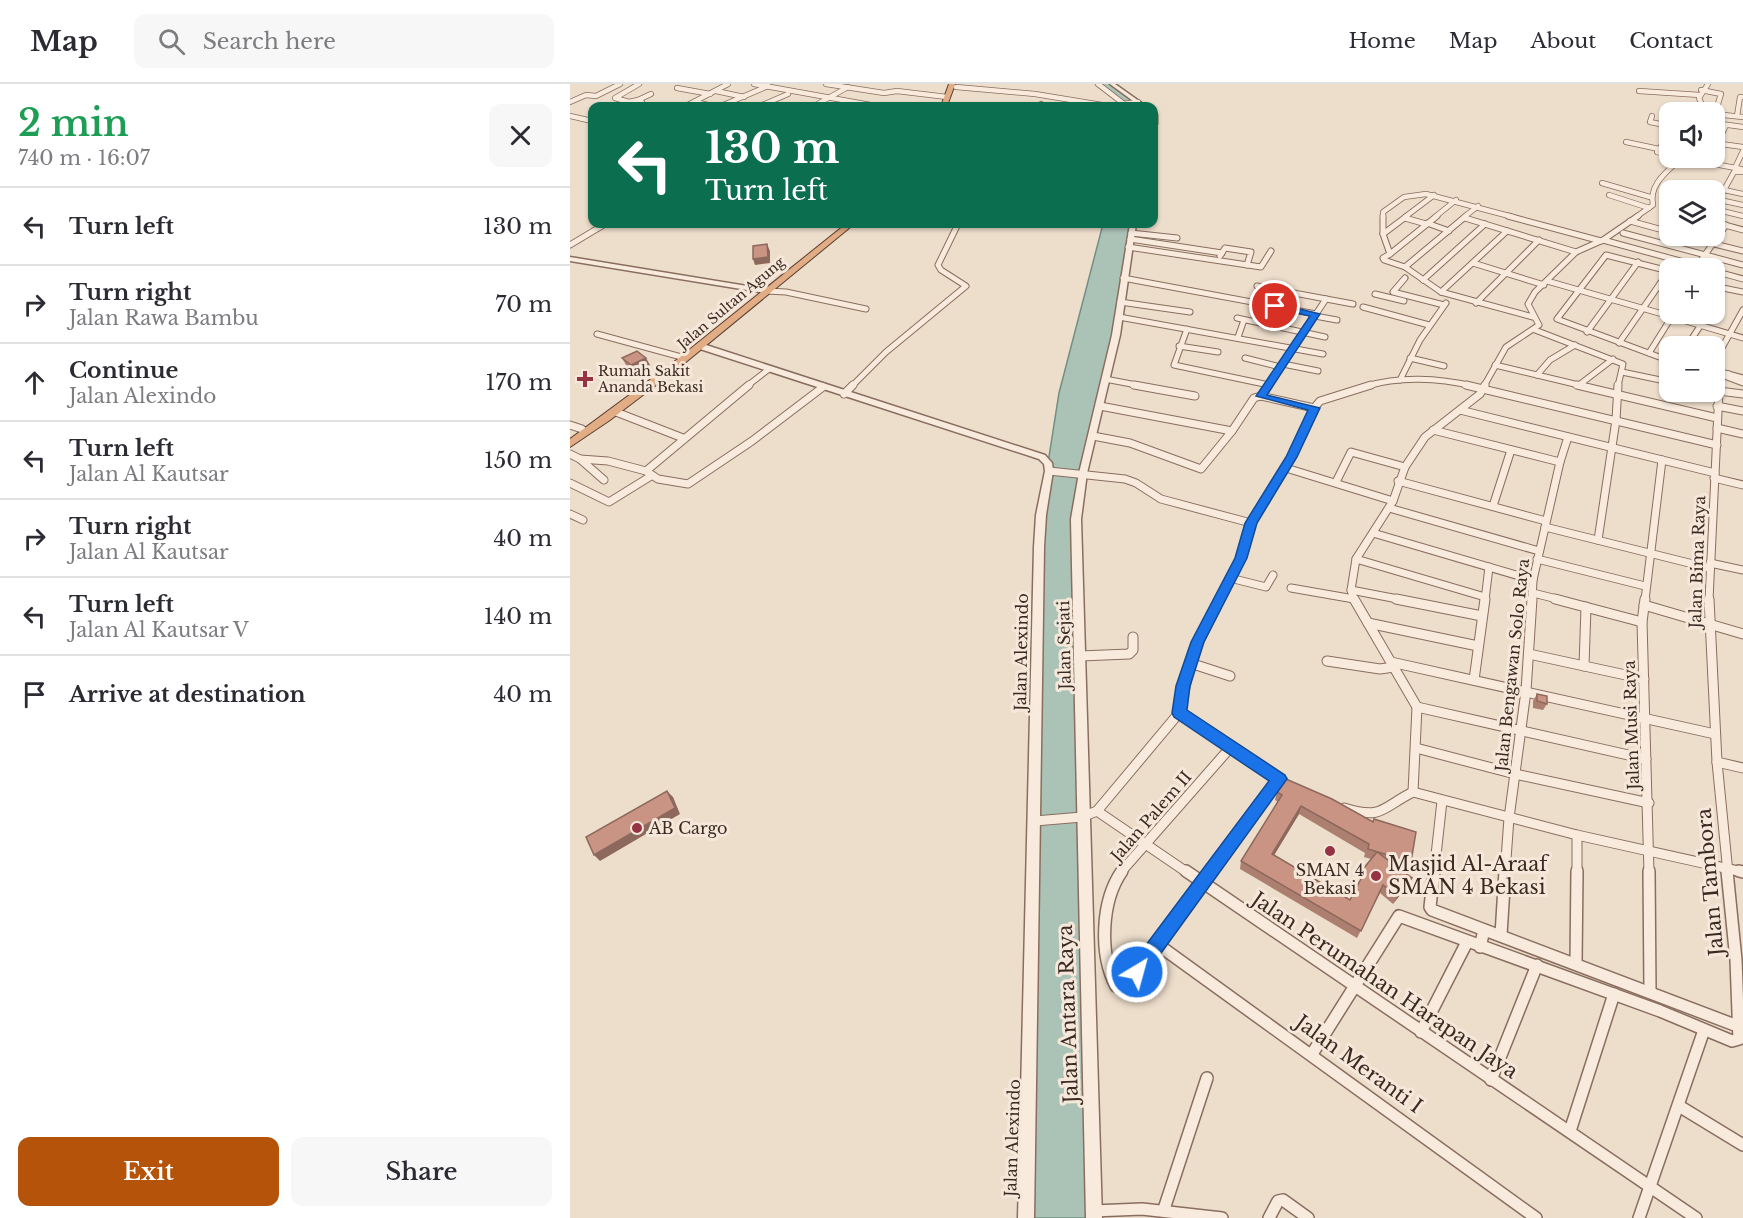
<!DOCTYPE html>
<html lang="en">
<head>
<meta charset="utf-8">
<style>
  body { margin:0; font-family:"Libre Baskerville",serif; background:#f7f7f7; color:#2b2b33; height:100vh; display:flex; flex-direction:column; font-size:22px; white-space:nowrap }
  * { box-sizing:border-box; margin:0 }
  p { font-size:20px; color:#7c7c81 }
  .icon { flex:none; width:33px; height:33px; fill:none; stroke:currentColor; stroke-width:2; stroke-linecap:round; stroke-linejoin:round }
  .map { position:relative; flex:1; overflow:hidden }
  .side { display:flex; flex-direction:column; background:#fff; width:570px }
  .side>* { flex:none }
  .hud { position:absolute; left:18px; top:18px; width:570px; height:126px; border-radius:12px; box-shadow:0 2px 4px #0004; background:#0b6e4f; color:#fff; overflow:hidden }
  .buttons { position:absolute; left:1089px; top:18px; display:grid; gap:12px }
  .buttons a { display:grid; place-items:center; width:66px; height:66px; border-radius:12px; background:#fff; box-shadow:0 2px 4px #0004; font-size:30px }
  .pin { position:absolute; display:grid; place-items:center; width:51px; height:51px; color:#fff; margin:-26px; border:3px solid #fff; border-radius:50%; box-shadow:0 2px 6px #0007 }
  .me { position:absolute; width:66px; margin:-33px; rotate:37deg; stroke-linejoin:round; filter:drop-shadow(0 0 4px #0008) }
  .turn { display:flex; align-items:center; gap:21px; height:126px; padding:0 18px; font-size:27px }
  .turn .icon { width:78px; height:78px; stroke-width:2.5 }
  .turn b { display:block; font-size:42px; line-height:51px }
  .round { display:grid; place-items:center; flex:none; width:63px; height:63px; border-radius:12px; background:#f7f7f7 }
  .headline { display:flex; align-items:center; justify-content:space-between; height:102px; padding:0 18px }
  h1 { font-size:36px; font-weight:600; line-height:45px; color:#1e9e55 }
  .primary-button { display:flex; gap:12px; margin-top:auto; padding:12px 18px }
  .primary-button a { flex:1; height:69px; border-radius:12px; background:#b45309; color:#fff; font-size:24px; font-weight:600; line-height:69px; text-align:center }
  .primary-button a+a { background:#f7f7f7; color:#2b2b33 }
  ul { padding:0; list-style:none }
  li { display:flex; align-items:center; gap:18px; height:78px; padding:0 18px; border-top:2px solid #e1e1e2 }
  li div { flex:1 }
  li b { display:block; font-size:22px }
  li em { font-style:normal }
  header { display:flex; align-items:center; gap:36px; box-sizing:border-box; height:84px; padding:0 30px; background:#fff; border-bottom:2px solid #e1e1e2 }
  header strong { font-size:28px }
  nav { display:flex; gap:33px; margin-inline-start:auto; font-size:21px }
  .search { width:420px; height:54px; background:#f7f7f7; display:flex; align-items:center; gap:15px; box-sizing:border-box; padding:0 21px; border-radius:12px; color:#7c7c81; font-size:22px }
  main { display:flex; flex:1; min-height:0 }
  .map>svg:first-child { display:block }
  .water { fill:#abc2b7; stroke:#719083; stroke-width:1.5 }
  .lines { fill:none; stroke-linecap:round; stroke-linejoin:round }
  .river { fill:#abc2b7; fill-rule:evenodd }
  .minor-far4-casing { stroke:#896e5f; stroke-width:6 }
  .minor-far3-casing { stroke:#896e5f; stroke-width:7 }
  .minor-far2-casing { stroke:#896e5f; stroke-width:9 }
  .minor-far1-casing { stroke:#896e5f; stroke-width:11 }
  .minor-casing { stroke:#896e5f; stroke-width:14 }
  .tertiary-casing { stroke:#896e5f; stroke-width:3 }
  .trunk-casing { stroke:#583e33; stroke-width:2 }
  .minor-far4 { stroke:#f8ebde; stroke-width:4.5 }
  .minor-far3 { stroke:#f8ebde; stroke-width:5 }
  .minor-far2 { stroke:#f8ebde; stroke-width:7 }
  .minor-far1 { stroke:#f8ebde; stroke-width:9 }
  .minor { stroke:#f8ebde; stroke-width:11 }
  .tertiary { fill:#f8ebde; fill-rule:evenodd }
  .trunk { fill:#e2ac84; fill-rule:evenodd }
  .wall { fill:#ad7f71; fill-rule:evenodd }
  .shaded-wall { fill:#8d685c }
  .building { fill:#c99483; stroke:#8d685c; stroke-width:1.5 }
  .route { fill:#1a73e8; stroke:#114b97; stroke-width:1.5 }
  .poi-dot { fill:#953244; stroke:#f5e8da; stroke-width:2 }
  .labels { text-anchor:middle; stroke-width:6; stroke-linejoin:round; paint-order:stroke }
  .far-street-label { font-size:14px; fill:#3b2a22; stroke:#f5e8da }
  .far-poi-label { font-size:14px; fill:#3b2a22; stroke:#f5e8da; text-anchor:start }
  .street-label { font-size:16px; fill:#3b2a22; stroke:#f5e8da }
  .poi-label { font-size:16px; fill:#3b2a22; stroke:#f5e8da; text-anchor:start }
  .near-poi-label { font-size:20px; fill:#3b2a22; stroke:#f5e8da; text-anchor:start }
  .near-street-label { font-size:20px; fill:#3b2a22; stroke:#f5e8da }
</style>
</head>
<body>
<header>
<strong>Map</strong>
<div class="search"><svg class="icon" aria-label="search" viewBox="0 0 24 24"><circle cx="10" cy="10" r="6"/><path d="M15 15l6 6"/></svg>Search here</div>
<nav><a>Home</a><a>Map</a><a>About</a><a>Contact</a></nav>
</header>
<main>
<section class="side">
<div class="headline"><div><h1>2 min</h1><p>740 m · 16:07</p></div><a class="round"><svg class="icon" aria-label="close" viewBox="0 0 24 24"><path d="M6 6l12 12M18 6L6 18"/></svg></a></div>
<ul>
<li><svg class="icon" aria-label="left" viewBox="0 0 24 24"><path d="M17 20v-9H6M10 6l-5 5 5 5"/></svg><div><b>Turn left</b></div><em>130 m</em></li>
<li><svg class="icon" aria-label="right" viewBox="0 0 24 24"><path d="M7 20v-9h11M14 6l5 5-5 5"/></svg><div><b>Turn right</b><p>Jalan Rawa Bambu</p></div><em>70 m</em></li>
<li><svg class="icon" aria-label="ahead" viewBox="0 0 24 24"><path d="M12 20V5M6 11l6-6 6 6"/></svg><div><b>Continue</b><p>Jalan Alexindo</p></div><em>170 m</em></li>
<li><svg class="icon" aria-label="left" viewBox="0 0 24 24"><path d="M17 20v-9H6M10 6l-5 5 5 5"/></svg><div><b>Turn left</b><p>Jalan Al Kautsar</p></div><em>150 m</em></li>
<li><svg class="icon" aria-label="right" viewBox="0 0 24 24"><path d="M7 20v-9h11M14 6l5 5-5 5"/></svg><div><b>Turn right</b><p>Jalan Al Kautsar</p></div><em>40 m</em></li>
<li><svg class="icon" aria-label="left" viewBox="0 0 24 24"><path d="M17 20v-9H6M10 6l-5 5 5 5"/></svg><div><b>Turn left</b><p>Jalan Al Kautsar V</p></div><em>140 m</em></li>
<li><svg class="icon" aria-label="arrive" viewBox="0 0 24 24"><path d="M6 21V4h12l-3 4 3 4H6"/></svg><div><b>Arrive at destination</b></div><em>40 m</em></li>
</ul>
<div class="primary-button"><a>Exit</a><a>Share</a></div>
</section>
<div class="map">
<svg width="1173" height="1134" viewBox="0 0 1173 1134">
  <rect width="100%" height="100%" fill="#edddcb"/>
  <!-- water -->
  <polygon class="water" points="533,140 563,140 549,233 506,433 524,1134 456,1134 469,481 478,379 489,309"/>
  <g class="lines">
    <!-- river -->
    <polygon class="river" points="529,0 540,0 570,22 560,22"/>
    <!-- minor-far4 casing -->
    <g class="minor-far4-casing">
      <g id="minor-far4">
        <polyline points="184,0 306,22"/>
        <polyline points="256,0 314,9 327,7 377,13"/>
        <polyline points="528,0 554,20"/>
        <polyline points="386,3 465,10 538,22 568,18"/>
        <polyline points="107,4 140,10"/>
        <polyline points="1131,6 1151,10 1147,23 1149,30"/>
        <polyline points="146,7 174,13"/>
        <polyline points="1069,7 1130,11"/>
        <polyline points="68,16 59,18 45,14 69,0"/>
        <polyline points="0,18 16,11 26,12 50,0"/>
        <polyline points="125,18 142,22"/>
        <polyline points="69,22 64,21 72,18 68,16 81,10"/>
        <polyline points="73,22 85,22"/>
        <polyline points="116,22 158,0"/>
        <polyline points="151,22 198,2"/>
        <polyline points="190,22 218,10"/>
        <polyline points="244,22 278,3"/>
        <polyline points="468,22 471,20"/>
        <polyline points="1135,28 1129,14 1138,0"/>
        <polyline points="1144,30 1173,33"/>
        <polyline points="0,32 22,37"/>
        <polyline points="1082,32 1080,38 1100,42"/>
        <polyline points="1167,32 1170,13 1173,13"/>
        <polyline points="1144,39 1173,43"/>
        <polyline points="1100,57 1099,60 1092,61 1087,68 1100,72"/>
        <polyline points="1056,58 1089,65"/>
        <polyline points="1144,59 1173,63"/>
        <polyline points="1144,67 1156,41"/>
        <polyline points="1142,74 1139,79 1171,85"/>
        <polyline points="1165,84 1173,67"/>
        <polyline points="1032,99 1080,113"/>
        <polyline points="1154,106 1173,110"/>
        <polyline points="1039,111 1079,124"/>
        <polyline points="1150,116 1173,121"/>
        <polyline points="1144,124 1164,88 1173,88"/>
        <polyline points="1144,125 1173,132"/>
        <polyline points="813,133 813,128 834,113 856,110 943,133"/>
        <polyline points="835,133 864,111"/>
        <polyline points="865,133 886,116"/>
        <polyline points="894,133 908,122"/>
        <path d="M 1066,133 L 1083,121 C 1079,102 1094,90 1107,78 L 1111,75 L 1133,77 L 1134,74"/>
      </g>
    </g>
    <!-- minor-far3 casing -->
    <g class="minor-far3-casing">
      <g id="minor-far3">
        <polyline points="813,132 813,150 820,170 813,174 814,176 835,183 871,208 963,233"/>
        <polyline points="938,132 1031,157"/>
        <polyline points="835,134 856,140"/>
        <polyline points="895,134 1006,168"/>
        <polyline points="1060,137 1100,148"/>
        <polyline points="1144,138 1173,146"/>
        <polyline points="857,139 879,147"/>
        <polyline points="561,149 607,154"/>
        <polyline points="1053,149 1173,181"/>
        <polyline points="813,150 837,132"/>
        <polyline points="1112,152 1173,167"/>
        <polyline points="560,155 652,169"/>
        <polyline points="1033,156 1136,184"/>
        <polyline points="0,161 35,140"/>
        <polyline points="558,163 691,183 701,167"/>
        <polyline points="820,170 867,132"/>
        <polyline points="650,172 655,164 681,168 677,181"/>
        <polyline points="1132,175 1156,141"/>
        <polyline points="903,179 974,201"/>
        <polyline points="835,183 896,132"/>
        <polyline points="1144,187 1173,195"/>
        <polyline points="1100,192 1096,191 1098,189 1095,186 1036,171 987,235 1100,277"/>
        <polyline points="553,194 746,230"/>
        <polyline points="835,194 823,208 874,221"/>
        <polyline points="853,196 915,140"/>
        <polyline points="977,197 1096,231"/>
        <polyline points="687,202 783,220"/>
        <polyline points="196,207 216,208 296,225"/>
        <polyline points="871,208 937,147"/>
        <polyline points="805,210 834,217"/>
        <polyline points="550,218 620,228"/>
        <polyline points="1144,218 1153,204 1173,208"/>
        <polyline points="906,219 969,156"/>
        <polyline points="793,223 859,241"/>
        <polyline points="745,232 767,236"/>
        <polyline points="549,233 753,270"/>
        <polyline points="667,234 755,253"/>
        <polyline points="1106,234 1173,254"/>
        <polyline points="617,245 604,281 699,301"/>
        <polyline points="965,246 1053,280 1048,302"/>
        <polyline points="1017,248 1068,178"/>
        <polyline points="27,250 115,274"/>
        <polyline points="668,253 674,236"/>
        <polyline points="1049,259 1096,191"/>
        <polyline points="609,262 648,268"/>
        <polyline points="1117,262 1138,230"/>
        <polyline points="1079,269 1101,234"/>
        <polyline points="675,274 710,283"/>
        <polyline points="840,274 874,282"/>
        <polyline points="1144,278 1173,226"/>
        <polyline points="713,280 748,287"/>
        <polyline points="925,281 1013,302"/>
        <polyline points="1144,286 1173,294"/>
        <polyline points="1052,288 1100,298"/>
        <polyline points="1159,290 1157,293 1173,299"/>
        <polyline points="967,291 980,276 1005,261"/>
        <polyline points="535,295 572,302"/>
        <polyline points="830,296 850,256 876,219"/>
        <polyline points="1009,301 1043,275"/>
        <polyline points="177,302 199,285"/>
        <polyline points="282,302 316,268 396,202 371,186 368,181 388,140"/>
        <polyline points="698,302 756,215"/>
        <path d="M 797,302 C 829,292 869,294 902,302"/>
        <polyline points="914,302 936,263 969,241 958,220 965,208 1006,168 1033,156 1068,132"/>
      </g>
    </g>
    <!-- minor-far2 casing -->
    <g class="minor-far2-casing">
      <g id="minor-far2">
        <polyline points="564,301 625,312"/>
        <polyline points="699,301 691,312 744,324"/>
        <polyline points="896,301 1147,361"/>
        <polyline points="1007,301 1147,334"/>
        <polyline points="274,310 283,301"/>
        <polyline points="530,322 662,347 684,314 691,312"/>
        <polyline points="1147,322 1173,327"/>
        <polyline points="890,326 1145,389"/>
        <polyline points="46,328 113,354"/>
        <polyline points="0,341 12,345"/>
        <polyline points="1147,344 1173,350"/>
        <polyline points="863,346 990,378"/>
        <polyline points="523,352 560,359 631,385 662,347"/>
        <polyline points="0,370 10,375 34,396"/>
        <polyline points="10,375 38,377 76,387 88,395 118,400 182,357 253,303"/>
        <polyline points="716,384 823,417"/>
        <polyline points="76,387 179,301"/>
        <polyline points="479,387 555,395 566,399 591,415 681,439 722,373 744,324 750,317 801,301"/>
        <polyline points="1144,394 1173,401"/>
        <polyline points="828,397 976,437"/>
        <polyline points="766,398 781,368 835,383"/>
        <polyline points="0,399 39,418 81,392"/>
        <polyline points="923,422 941,366"/>
        <polyline points="819,424 969,467"/>
        <polyline points="0,430 13,436"/>
        <polyline points="975,443 1139,484"/>
        <polyline points="803,449 963,496"/>
        <polyline points="1028,456 1046,336 1048,301"/>
        <polyline points="786,475 915,513"/>
        <polyline points="967,475 1075,502"/>
        <polyline points="1140,479 1173,486"/>
        <polyline points="660,494 696,503 703,491"/>
        <polyline points="721,504 784,515"/>
        <polyline points="781,506 833,516"/>
        <polyline points="963,509 991,516"/>
        <polyline points="650,516 671,474 681,439"/>
        <polyline points="784,516 781,506 786,475 823,417 835,383 855,353 910,310 915,301"/>
        <polyline points="915,516 919,483"/>
        <polyline points="962,516 963,496 990,378 998,353"/>
        <polyline points="1075,516 1092,376"/>
        <polyline points="1139,516 1149,307 1173,310"/>
      </g>
    </g>
    <!-- minor-far1 casing -->
    <g class="minor-far1-casing">
      <g id="minor-far1">
        <polyline points="784,515 847,623 843,708"/>
        <polyline points="826,515 912,532"/>
        <polyline points="985,515 1072,538"/>
        <polyline points="1075,515 1072,538 1079,789"/>
        <polyline points="1139,515 1147,678 1158,789"/>
        <polyline points="1074,521 1173,550"/>
        <polyline points="798,539 908,562"/>
        <polyline points="959,570 1074,595"/>
        <polyline points="510,572 559,570 563,566 563,553"/>
        <polyline points="757,577 810,585 824,583"/>
        <polyline points="821,578 1145,650"/>
        <polyline points="620,579 660,592"/>
        <polyline points="1014,582 1016,523"/>
        <polyline points="904,596 915,515"/>
        <polyline points="847,623 1076,675"/>
        <polyline points="609,629 713,697"/>
        <polyline points="609,629 623,569 650,515"/>
        <polyline points="846,664 945,690 1079,719"/>
        <polyline points="1147,678 1173,684"/>
        <polyline points="843,708 1007,751 1173,788"/>
        <path d="M 774,724 C 813,736 811,724 843,708"/>
        <polyline points="527,727 609,629"/>
        <polyline points="465,737 512,733 527,727 618,789"/>
        <polyline points="550,789 660,664"/>
        <polyline points="640,789 710,695"/>
        <polyline points="864,789 872,717"/>
        <polyline points="935,789 939,734 956,607 962,515"/>
        <polyline points="1007,789 1007,751"/>
      </g>
    </g>
    <!-- minor casing -->
    <g class="minor-casing">
      <g id="minor">
        <path d="M 552,787 C 531,817 529,870 546,902 L 557,901 L 642,787"/>
        <polyline points="616,787 1126,1134"/>
        <polyline points="864,787 860,823 862,826 1170,943"/>
        <polyline points="1079,787 1080,907"/>
        <polyline points="1169,787 1173,788"/>
        <polyline points="931,851 935,787"/>
        <polyline points="587,860 966,1134"/>
        <polyline points="910,863 914,846"/>
        <polyline points="1006,879 1007,787"/>
        <polyline points="851,948 897,858"/>
        <polyline points="742,970 829,832 1090,927 1162,957 1169,955 1166,876 1157,787"/>
        <polyline points="921,996 967,881"/>
        <polyline points="1109,1022 1173,1061"/>
        <polyline points="1000,1047 1044,910"/>
        <polyline points="594,1125 637,994"/>
        <polyline points="523,1127 572,1125 652,1134"/>
        <polyline points="699,1134 708,1117 713,1116 738,1134"/>
        <polyline points="1069,1134 1134,946"/>
      </g>
    </g>
    <!-- tertiary casing -->
    <g class="tertiary-casing">
      <g id="tertiary">
        <polygon points="540,0 545,0 576,22 570,22"/>
        <polygon points="584,29 587,31 587,40 584,42"/>
        <polygon points="560,140 566,140 550,251 517,389 511,435 532,1134 516,1134 501,435 509,389 542,251"/>
        <polygon points="0,173 196,205 199,207 196,209 0,177"/>
        <polygon points="127,260 133,260 475,371 482,379 483,387 476,431 474,463 464,1134 448,1134 464,463 466,431 475,387 474,380 469,375 127,264"/>
      </g>
    </g>
    <!-- trunk casing -->
    <g class="trunk-casing">
      <g id="trunk">
        <polygon points="379,0 385,0 377,22 371,22"/>
        <polygon points="276,140 284,140 111,282 40,336 0,363 0,355 104,278"/>
      </g>
    </g>
    <!-- minor-far4 -->
    <use href="#minor-far4" class="minor-far4"/>
    <!-- minor-far3 -->
    <use href="#minor-far3" class="minor-far3"/>
    <!-- minor-far2 -->
    <use href="#minor-far2" class="minor-far2"/>
    <!-- minor-far1 -->
    <use href="#minor-far1" class="minor-far1"/>
    <!-- minor -->
    <use href="#minor" class="minor"/>
    <!-- tertiary -->
    <use href="#tertiary" class="tertiary"/>
    <!-- trunk -->
    <use href="#trunk" class="trunk"/>
  </g>
  <!-- wall -->
  <g class="wall">
    <polygon points="52,274 80,281 65,288 56,281"/>
    <polygon points="967,610 977,620 973,626 963,624 963,617"/>
    <path d="M 707,708 L 803,738 L 804,735 L 841,778 L 837,786 L 826,783 L 837,802 L 823,820 L 810,809 L 787,854 L 670,785 L 671,777 L 708,718 L 705,716 ZM 729,730 L 795,769 L 794,773 L 801,775 L 793,785 L 789,793 L 791,795 L 780,816 L 704,771 Z"/>
  </g>
  <!-- shaded-wall -->
  <g class="shaded-wall">
    <polygon points="197,160 200,167 200,179 185,181 183,175"/>
    <polygon points="76,274 80,281 65,288 61,281"/>
    <polygon points="97,707 103,713 110,730 30,777 24,771"/>
    <polygon points="731,722 729,730 700,778 702,770"/>
    <polygon points="842,794 837,802 823,820 827,813"/>
  </g>
  <!-- building -->
  <g class="building">
    <polygon points="197,160 198,173 183,175 183,162"/>
    <polygon points="67,267 76,274 61,281 52,274"/>
    <polygon points="967,610 977,612 977,620 967,617"/>
    <polygon points="716,695 762,715 803,738 804,735 846,748 841,778 798,765 799,760 731,722 702,770 780,816 795,787 793,785 807,768 842,794 827,813 813,801 791,847 671,777 712,711 707,708"/>
    <polygon points="97,707 105,724 24,771 16,753"/>
  </g>
  <!-- route -->
  <polygon class="route" points="705,219 750,230 697,311 750,324 727,373 687,439 677,474 634,558 620,602 617,626 715,691 717,695 573,894 567,896 561,894 558,888 561,881 699,697 604,633 602,629 606,602 621,558 665,474 675,439 716,373 738,326 686,312 740,232 702,224 700,222"/>
  <!-- markers -->
  <g class="poi-dot">
    <path d="M12 286h6v6h6v6h-6v6h-6v-6h-6v-6h6z"/>
    <circle cx="67" cy="744" r="6"/>
    <circle cx="760" cy="767" r="6"/>
    <circle cx="806" cy="792" r="6"/>
  </g>
  <g class="labels">
    <!-- far-street labels -->
    <g class="far-street-label">
      <text transform="translate(161 219) rotate(-40)" y="5">Jalan Sultan Agung</text>
    </g>
    <!-- far-poi labels -->
    <g class="far-poi-label">
      <text x="28" y="292">Rumah Sakit<tspan x="28" dy="16">Ananda Bekasi</tspan></text>
    </g>
    <!-- street labels -->
    <g class="street-label">
      <text transform="translate(1127 478) rotate(-88)" y="6">Jalan Bima Raya</text>
      <text transform="translate(494 561) rotate(-91)" y="6">Jalan Sejati</text>
      <text transform="translate(451 568) rotate(-89)" y="6">Jalan Alexindo</text>
      <text transform="translate(942 581) rotate(-84)" y="6">Jalan Bengawan Solo Raya</text>
      <text transform="translate(1061 641) rotate(-92)" y="6">Jalan Musi Raya</text>
      <text transform="translate(581 732) rotate(-49)" y="6">Jalan Palem II</text>
      <text transform="translate(442 1054) rotate(-88)" y="6">Jalan Alexindo</text>
    </g>
    <!-- poi labels -->
    <g class="poi-label">
      <text x="79" y="750">AB Cargo</text>
      <text x="760" y="792" text-anchor="middle">SMAN 4<tspan x="760" dy="18">Bekasi</tspan></text>
    </g>
    <!-- near-poi labels -->
    <g class="near-poi-label">
      <text x="818" y="787">Masjid Al-Araaf<tspan x="818" dy="23">SMAN 4 Bekasi</tspan></text>
    </g>
    <!-- near-street labels -->
    <g class="near-street-label">
      <text transform="translate(1140 798) rotate(-95)" y="7">Jalan Tambora</text>
      <text transform="translate(815 901) rotate(34)" y="7">Jalan Perumahan Harapan Jaya</text>
      <text transform="translate(498 930) rotate(-92)" y="7">Jalan Antara Raya</text>
      <text transform="translate(789 980) rotate(36)" y="7">Jalan Meranti I</text>
    </g>
  </g>
</svg>
<div class="buttons">
<a><svg class="icon" aria-label="sound" viewBox="0 0 24 24"><path d="M4 9h4l5-4v14l-5-4H4zM17 9q2 3 0 6"/></svg></a>
<a><svg class="icon" aria-label="layers" viewBox="0 0 24 24"><path d="M12 4l9 5-9 5-9-5zM3 14l9 5 9-5"/></svg></a>
<a>+</a>
<a>−</a>
</div>
<div class="pin" style="left:705px;top:222px;background:#d93025"><svg class="icon" aria-label="arrive" viewBox="0 0 24 24"><path d="M6 21V4h12l-3 4 3 4H6"/></svg></div>
<svg class="me" style="left:567px;top:888px" viewBox="-20 -20 40 40"><circle r="17" fill="#1a73e8" stroke="#fff" stroke-width="3"/><path d="M0-11L8 9 0 5-8 9z" fill="#fff"/></svg>
<div class="hud">
<div class="turn"><svg class="icon" aria-label="left" viewBox="0 0 24 24"><path d="M17 20v-9H6M10 6l-5 5 5 5"/></svg><div><b>130 m</b>Turn left</div></div>
</div>
</div>
</main>
</body>
</html>
